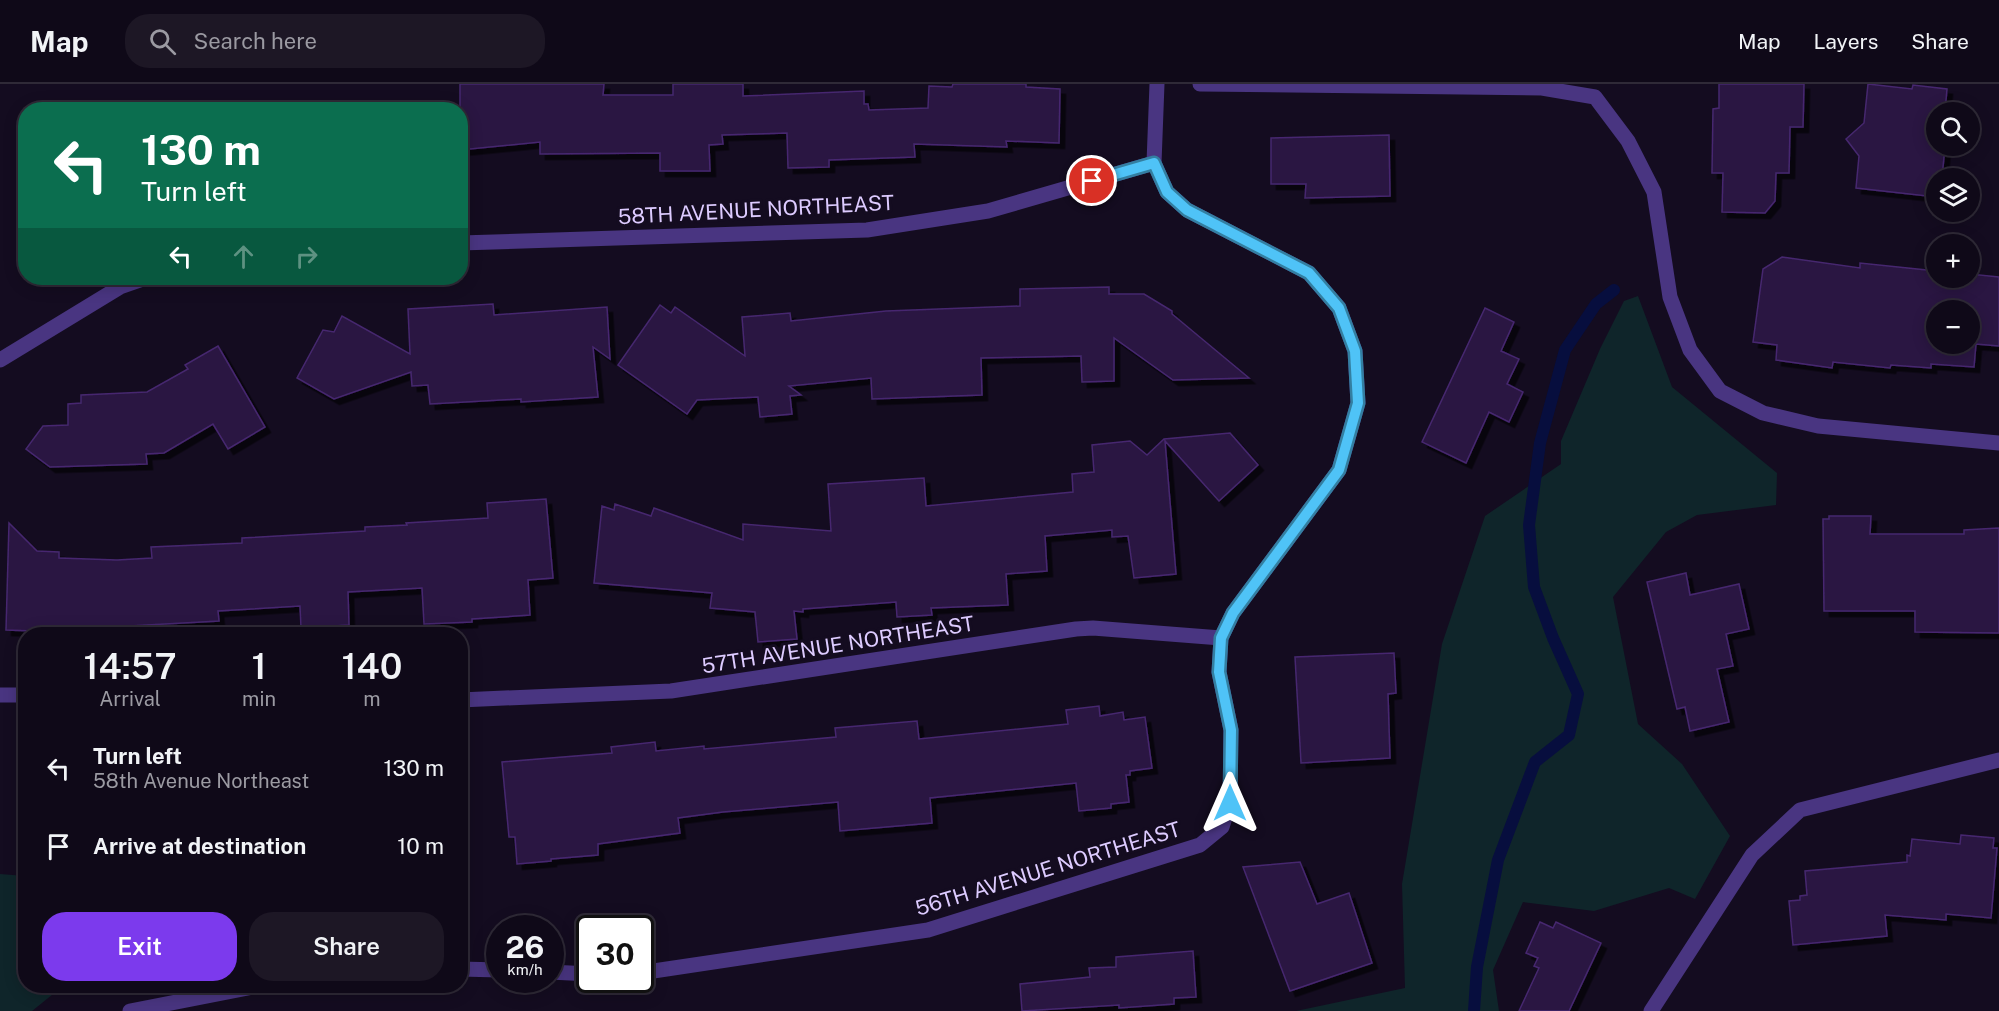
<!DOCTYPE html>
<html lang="en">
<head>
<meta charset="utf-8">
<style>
  body { margin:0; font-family:"Public Sans",sans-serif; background:#1d1725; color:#f1f3f6; height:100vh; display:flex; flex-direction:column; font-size:22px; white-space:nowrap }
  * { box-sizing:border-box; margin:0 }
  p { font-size:20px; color:#9b9aa2 }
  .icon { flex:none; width:33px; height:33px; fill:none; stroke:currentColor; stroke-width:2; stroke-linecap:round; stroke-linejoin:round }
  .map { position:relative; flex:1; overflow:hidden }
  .panel { position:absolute; left:18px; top:543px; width:450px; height:366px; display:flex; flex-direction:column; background:#0f0918; border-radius:24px; box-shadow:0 3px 15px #0003,0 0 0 2px #2f2a37 }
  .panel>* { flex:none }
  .hud { position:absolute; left:18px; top:18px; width:450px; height:183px; border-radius:24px; box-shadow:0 3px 15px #0003,0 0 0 2px #2f2a37; background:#0b6e4f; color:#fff; overflow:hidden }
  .controls { position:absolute; left:1926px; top:18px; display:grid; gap:12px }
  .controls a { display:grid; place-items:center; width:54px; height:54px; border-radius:50%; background:#0f0918; box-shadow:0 3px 15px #0003,0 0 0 2px #2f2a37; font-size:30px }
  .speed { position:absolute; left:486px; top:831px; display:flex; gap:12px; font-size:30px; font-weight:700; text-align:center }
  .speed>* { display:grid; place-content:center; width:78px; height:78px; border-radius:50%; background:#0f0918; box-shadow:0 3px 15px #0003,0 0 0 2px #2f2a37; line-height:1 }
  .speed small { font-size:15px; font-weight:400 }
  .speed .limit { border:3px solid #111; border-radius:9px; background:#fff; color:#111 }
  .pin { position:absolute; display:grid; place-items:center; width:51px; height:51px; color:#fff; margin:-26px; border:3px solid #fff; border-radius:50%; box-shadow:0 2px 6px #0007 }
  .me { position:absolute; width:66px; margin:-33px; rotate:0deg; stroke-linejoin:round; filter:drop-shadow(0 0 4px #0008) }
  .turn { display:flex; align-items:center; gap:21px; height:126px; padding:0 24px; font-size:27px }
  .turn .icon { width:78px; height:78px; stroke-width:2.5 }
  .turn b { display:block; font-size:42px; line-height:51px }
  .lanes { display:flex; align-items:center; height:57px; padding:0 24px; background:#0003; justify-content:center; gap:30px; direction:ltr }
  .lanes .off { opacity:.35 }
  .eta { display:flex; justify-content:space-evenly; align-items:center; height:102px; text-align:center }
  .eta b { font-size:36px; font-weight:600; line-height:42px }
  .cta { display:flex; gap:12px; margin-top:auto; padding:12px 24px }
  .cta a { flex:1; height:69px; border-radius:24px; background:#7c3aed; color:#fff; font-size:24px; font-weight:600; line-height:69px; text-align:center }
  .cta a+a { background:#1d1725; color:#f1f3f6 }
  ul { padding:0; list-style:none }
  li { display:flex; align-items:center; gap:18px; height:78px; padding:0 24px }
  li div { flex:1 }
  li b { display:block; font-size:22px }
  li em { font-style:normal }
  header { display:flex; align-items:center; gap:36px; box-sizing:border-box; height:84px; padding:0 30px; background:#0f0918; border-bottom:2px solid #2f2a37 }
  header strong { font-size:28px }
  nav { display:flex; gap:33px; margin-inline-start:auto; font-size:21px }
  .search { width:420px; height:54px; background:#1d1725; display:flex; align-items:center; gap:15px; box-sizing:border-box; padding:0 21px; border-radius:24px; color:#9b9aa2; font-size:22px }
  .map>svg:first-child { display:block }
  .green { fill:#0f252a }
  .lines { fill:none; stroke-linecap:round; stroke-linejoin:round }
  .stream { stroke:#070e3e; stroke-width:12 }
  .building { fill:#2a1742; stroke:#46286f; stroke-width:1.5; fill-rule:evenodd; filter:url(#shadow) }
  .street { stroke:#493581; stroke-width:15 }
  .route-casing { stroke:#337fa1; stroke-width:15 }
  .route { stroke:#4fc3f7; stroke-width:10 }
  .labels { text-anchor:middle; stroke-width:6; stroke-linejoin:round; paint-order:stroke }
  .street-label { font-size:21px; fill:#ddcbff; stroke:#140c20 }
</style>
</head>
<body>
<header>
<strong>Map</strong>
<div class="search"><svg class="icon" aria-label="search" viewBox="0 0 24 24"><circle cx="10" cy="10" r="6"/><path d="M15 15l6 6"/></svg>Search here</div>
<nav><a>Map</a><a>Layers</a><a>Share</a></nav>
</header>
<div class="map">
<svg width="1999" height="927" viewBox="0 0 1999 927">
  <defs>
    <filter id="shadow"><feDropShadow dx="5.5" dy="5.5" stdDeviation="0" flood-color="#0009"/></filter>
  </defs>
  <rect width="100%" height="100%" fill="#140c20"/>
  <!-- green -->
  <g class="green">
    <polygon points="1638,212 1672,303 1777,389 1776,421 1697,431 1666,448 1613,513 1638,640 1682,680 1730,752 1695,815 1669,804 1594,827 1523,818 1493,886 1499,927 1296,927 1405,904 1402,800 1442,560 1485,432 1561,380 1561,357 1600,265 1624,217"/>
    <polygon points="0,790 25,792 26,902 63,902 32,927 0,927"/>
  </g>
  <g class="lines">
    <!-- stream -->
    <polyline class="stream" points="1474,927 1477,883 1498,776 1535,678 1569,651 1578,610 1553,554 1534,503 1529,441 1540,359 1565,266 1596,220 1614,206"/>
  </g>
  <!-- building -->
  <g class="building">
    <polygon points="460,0 604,0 603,11 673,11 673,0 743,0 743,12 864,7 864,20 868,20 869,26 928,24 929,2 952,3 953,0 1026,0 1026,3 1060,5 1059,59 1006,57 1007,63 914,60 915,73 829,76 829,83 788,84 787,49 722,51 723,60 709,61 710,87 660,87 660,69 540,70 540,58 460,66"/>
    <polygon points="1719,0 1804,0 1803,43 1790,43 1789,89 1776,89 1775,117 1765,129 1722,128 1723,89 1712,89 1713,25 1719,24"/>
    <polygon points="1868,0 1912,5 1913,1 1947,5 1945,28 1936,28 1936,62 1945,62 1942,94 1936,94 1936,113 1856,104 1859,72 1846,55 1864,39"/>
    <polygon points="1389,51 1390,112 1305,114 1306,100 1271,100 1271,54"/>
    <path d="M 1782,173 L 1860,184 L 1860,179 L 1936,187 L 1936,194 L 1970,194 L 1970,190 L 1999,193 L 1999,262 L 1976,260 L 1974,283 L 1931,280 L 1931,284 L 1891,281 L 1890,284 L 1833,278 L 1832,284 L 1776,276 L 1777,261 L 1753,258 L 1763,185 ZM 1936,226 L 1970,226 L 1970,260 L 1936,260 Z"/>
    <polygon points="1109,203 1109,210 1144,210 1172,227 1172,230 1249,294 1173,296 1114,254 1114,297 1082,298 1081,272 981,274 982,311 872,315 871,294 789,302 801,311 790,312 792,330 760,333 758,313 697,316 687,330 618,281 660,221 671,229 675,223 745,272 742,233 790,229 791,237 886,227 1020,222 1020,205"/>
    <polygon points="493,220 494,231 607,223 610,275 593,263 598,313 521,318 521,315 430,320 428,301 412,302 411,288 334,315 297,294 323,246 334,248 342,232 410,270 408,225"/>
    <polygon points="1485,224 1514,238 1501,267 1519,275 1507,300 1523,308 1509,338 1489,328 1466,379 1422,358"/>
    <polygon points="218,262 265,343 228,365 213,340 164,369 146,370 147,380 50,383 26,365 43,342 68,341 68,320 81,319 81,311 147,308 188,285 185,281"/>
    <polygon points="1230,349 1258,381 1219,417 1165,357 1176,490 1134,494 1128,452 1112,453 1112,446 1045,452 1047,487 1006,490 1008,521 931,524 932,531 897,533 896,518 803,525 803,528 794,527 797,555 758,558 755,528 710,524 712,509 594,499 602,422 614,426 615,420 651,432 654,424 743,456 743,440 831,447 828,400 924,394 926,422 1073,408 1072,390 1094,388 1092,361 1130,357 1147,371 1164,355"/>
    <polygon points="546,415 553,494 528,496 530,531 472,535 472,538 424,540 422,504 348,508 349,541 301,544 300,522 218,527 219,537 93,544 93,549 6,546 9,439 37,467 59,468 59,474 117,476 152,474 151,463 242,459 242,454 365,447 365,443 407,441 406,439 488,434 487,419"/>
    <polygon points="1829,432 1871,432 1870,450 1964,450 1964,446 1999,444 1999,549 1915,548 1915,527 1824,527 1823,435 1829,435"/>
    <polygon points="1686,489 1690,511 1739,500 1749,545 1726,550 1733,582 1717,585 1729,638 1690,647 1685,623 1677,625 1647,498"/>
    <polygon points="1394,569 1396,609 1388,610 1390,674 1301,679 1295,573"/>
    <polygon points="1099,622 1100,632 1123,628 1124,636 1145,633 1152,684 1130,687 1130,691 1126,691 1129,718 1111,720 1111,724 1079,727 1076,699 930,714 932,739 840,747 838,718 723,728 678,734 680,749 598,760 598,771 551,775 551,777 517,780 515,753 509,753 502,678 612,669 611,663 655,658 656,667 704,662 704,665 836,653 835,644 917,637 919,655 1068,640 1066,626"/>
    <polygon points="1961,751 1994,754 1993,764 1997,764 1991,834 1946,830 1946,836 1885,831 1887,852 1793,861 1789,817 1800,816 1800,812 1807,811 1805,787 1907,778 1907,771 1910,772 1912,755 1960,760"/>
    <polygon points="1300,778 1317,820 1349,809 1372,879 1290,907 1243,783"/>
    <polygon points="1540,838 1553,844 1556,838 1601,859 1569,927 1519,927 1539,884 1534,882 1538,874 1526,869"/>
    <polygon points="1193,867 1196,913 1174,914 1174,920 1119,924 1119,921 1022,927 1020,900 1090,893 1089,884 1116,883 1116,873"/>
  </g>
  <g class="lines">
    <!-- street -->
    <g class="street">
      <polyline points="1200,0 1542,4 1595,13 1628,57 1654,108 1670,213 1690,266 1720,307 1763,329 1818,342 1999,359"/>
      <polyline points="460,159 867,146 988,127 1154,79"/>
      <polyline points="0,276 120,203 146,194"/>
      <polyline points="0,611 26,611"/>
      <polyline points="460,616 671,607 1076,545 1093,544 1221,554"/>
      <polyline points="460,885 500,886"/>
      <polyline points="550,888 590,890"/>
      <polyline points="640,889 928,846 1200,761 1222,743 1230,719 1231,646 1219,588 1221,554 1233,529 1339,386 1358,319 1355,267 1339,224 1309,189 1187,126 1167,108 1154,79 1157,0"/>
      <polyline points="130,927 258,902"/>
      <polyline points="1651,927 1752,771 1800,726 1999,676"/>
    </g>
  </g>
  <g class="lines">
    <!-- route casing -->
    <g class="route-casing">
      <polyline id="route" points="1092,97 1154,79 1167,108 1187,126 1309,189 1339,224 1355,267 1358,319 1339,386 1233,529 1221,554 1219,588 1231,646 1230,719"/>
    </g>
    <!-- route -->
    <use href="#route" class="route"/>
  </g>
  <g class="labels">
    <!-- street labels -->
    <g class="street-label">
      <text transform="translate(756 126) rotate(-3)" y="7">58TH AVENUE NORTHEAST</text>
      <text transform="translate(838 561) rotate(-9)" y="7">57TH AVENUE NORTHEAST</text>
      <text transform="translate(1048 785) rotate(-17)" y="7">56TH AVENUE NORTHEAST</text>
    </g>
  </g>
</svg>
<div class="controls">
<a><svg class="icon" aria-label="search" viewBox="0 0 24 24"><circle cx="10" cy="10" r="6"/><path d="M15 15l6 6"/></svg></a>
<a><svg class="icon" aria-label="layers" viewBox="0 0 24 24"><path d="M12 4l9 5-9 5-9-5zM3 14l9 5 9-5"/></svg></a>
<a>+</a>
<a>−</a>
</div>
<div class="speed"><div>26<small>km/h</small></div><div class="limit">30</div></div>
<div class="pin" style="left:1092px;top:97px;background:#d93025"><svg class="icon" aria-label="arrive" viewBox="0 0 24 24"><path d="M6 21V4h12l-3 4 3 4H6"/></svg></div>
<svg class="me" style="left:1230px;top:719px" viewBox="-20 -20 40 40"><path d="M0-17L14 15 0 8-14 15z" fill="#4fc3f7" stroke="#fff" stroke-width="4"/></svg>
<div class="hud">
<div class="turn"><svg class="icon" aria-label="left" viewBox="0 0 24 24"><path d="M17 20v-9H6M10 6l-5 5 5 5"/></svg><div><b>130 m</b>Turn left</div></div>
<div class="lanes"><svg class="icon" aria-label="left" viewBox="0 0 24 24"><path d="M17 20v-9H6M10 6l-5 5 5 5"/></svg><svg class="icon off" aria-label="ahead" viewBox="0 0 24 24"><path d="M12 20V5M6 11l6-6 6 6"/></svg><svg class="icon off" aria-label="right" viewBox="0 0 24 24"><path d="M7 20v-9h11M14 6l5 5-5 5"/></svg></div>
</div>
<section class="panel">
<div class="eta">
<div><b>14:57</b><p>Arrival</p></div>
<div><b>1</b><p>min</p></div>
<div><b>140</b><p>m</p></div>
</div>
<ul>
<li><svg class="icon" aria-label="left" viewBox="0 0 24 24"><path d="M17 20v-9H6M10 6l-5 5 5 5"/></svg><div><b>Turn left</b><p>58th Avenue Northeast</p></div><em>130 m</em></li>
<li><svg class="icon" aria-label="arrive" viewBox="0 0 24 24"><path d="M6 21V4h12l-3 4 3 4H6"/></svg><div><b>Arrive at destination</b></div><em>10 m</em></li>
</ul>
<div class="cta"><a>Exit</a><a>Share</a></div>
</section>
</div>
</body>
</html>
